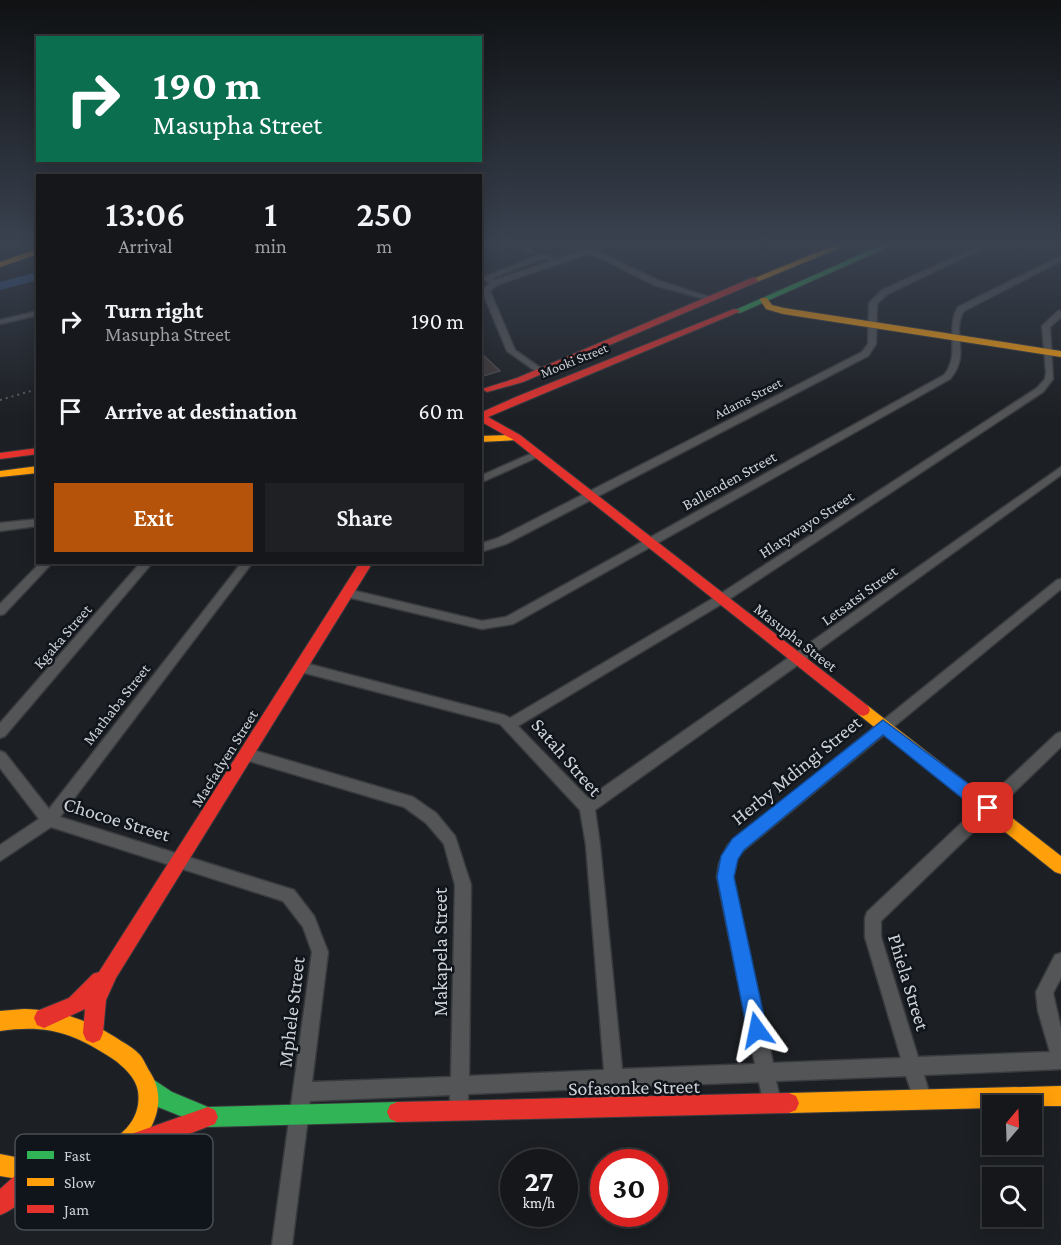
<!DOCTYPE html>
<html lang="en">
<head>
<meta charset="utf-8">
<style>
  body { margin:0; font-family:"Crimson Pro",serif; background:#1e2023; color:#f1f3f6; height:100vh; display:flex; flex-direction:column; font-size:22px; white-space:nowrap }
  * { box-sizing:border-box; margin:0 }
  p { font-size:20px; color:#9d9fa2 }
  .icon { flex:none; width:33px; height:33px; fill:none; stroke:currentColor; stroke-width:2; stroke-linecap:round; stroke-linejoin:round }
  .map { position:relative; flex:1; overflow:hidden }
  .panel { position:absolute; left:36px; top:174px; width:446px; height:390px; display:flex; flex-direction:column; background:#15171a; border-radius:0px; box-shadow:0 3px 15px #0003,0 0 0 2px #343639 }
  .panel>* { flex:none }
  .banner { position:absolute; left:36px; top:36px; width:446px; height:126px; border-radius:0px; box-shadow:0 3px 15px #0003,0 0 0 2px #343639; background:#0b6e4f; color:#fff; overflow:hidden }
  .needle { width:39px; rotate:19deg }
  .buttons { position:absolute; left:982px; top:1095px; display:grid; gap:12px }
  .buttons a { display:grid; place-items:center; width:60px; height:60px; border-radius:0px; background:#15171a; box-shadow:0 3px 15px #0003,0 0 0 2px #343639; font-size:30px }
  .speed { position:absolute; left:500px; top:1149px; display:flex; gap:12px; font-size:30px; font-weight:700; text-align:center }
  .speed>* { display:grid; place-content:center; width:78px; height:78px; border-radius:50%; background:#15171a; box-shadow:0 3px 15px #0003,0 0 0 2px #343639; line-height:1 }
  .speed small { font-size:15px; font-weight:400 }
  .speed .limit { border:9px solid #d22; background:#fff; color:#111 }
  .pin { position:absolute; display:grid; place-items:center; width:51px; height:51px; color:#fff; margin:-26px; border-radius:12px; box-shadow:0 3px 9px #0006 }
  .me { position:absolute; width:66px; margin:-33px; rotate:348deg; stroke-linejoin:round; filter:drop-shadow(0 0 4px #0008) }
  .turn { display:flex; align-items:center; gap:21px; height:126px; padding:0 18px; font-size:27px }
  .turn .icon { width:78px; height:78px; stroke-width:2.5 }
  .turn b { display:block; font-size:42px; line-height:51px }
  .eta { display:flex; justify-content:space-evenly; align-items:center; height:102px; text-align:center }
  .eta b { font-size:36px; font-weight:600; line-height:42px }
  .primary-button { display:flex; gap:12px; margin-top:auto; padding:12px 18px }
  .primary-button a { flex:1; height:69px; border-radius:0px; background:#b45309; color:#fff; font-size:24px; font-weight:600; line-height:69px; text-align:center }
  .primary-button a+a { background:#1e2023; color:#f1f3f6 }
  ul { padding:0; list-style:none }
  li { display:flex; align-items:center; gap:18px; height:90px; padding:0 18px }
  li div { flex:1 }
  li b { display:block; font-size:22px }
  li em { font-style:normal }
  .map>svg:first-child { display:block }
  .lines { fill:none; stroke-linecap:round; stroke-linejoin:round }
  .river { fill:#2d4f83; fill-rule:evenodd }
  .building { fill:#423837; stroke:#4e4d4e; stroke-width:1.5 }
  .street-casing { stroke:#393b3f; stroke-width:3 }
  .fast-casing { stroke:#393b3f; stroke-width:2 }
  .slow-casing { stroke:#393b3f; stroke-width:2 }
  .jam-casing { stroke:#393b3f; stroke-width:2 }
  .street { fill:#545556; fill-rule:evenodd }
  .fast { fill:#30b455; fill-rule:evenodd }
  .slow { fill:#ff9f0a; fill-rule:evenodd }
  .jam { fill:#e5322d; fill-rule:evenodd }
  .rail { stroke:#5b5c5f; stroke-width:2; stroke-dasharray:2 4; stroke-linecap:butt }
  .route { fill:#1a73e8; stroke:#114b97; stroke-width:1.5 }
  .labels { text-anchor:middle; stroke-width:5; stroke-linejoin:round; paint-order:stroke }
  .far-street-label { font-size:14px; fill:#ced1d6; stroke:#10151c }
  .street-label { font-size:16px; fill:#ced1d6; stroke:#10151c }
  .near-street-label { font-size:20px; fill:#ced1d6; stroke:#10151c }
  .key { fill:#10151c; stroke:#494d54; stroke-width:1.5 }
  .key-label { font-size:16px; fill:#ced1d6 }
</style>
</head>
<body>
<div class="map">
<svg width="1061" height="1245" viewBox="0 0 1061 1245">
  <rect width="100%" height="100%" fill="#1c1f23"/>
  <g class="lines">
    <!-- river -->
    <polygon class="river" points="38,272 38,280 0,290 0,282"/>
  </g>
  <!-- building -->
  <polygon class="building" points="480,352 500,371 480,377"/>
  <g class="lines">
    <!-- street casing -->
    <g class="street-casing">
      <g id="street">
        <polygon points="521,245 528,245 533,252 527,253"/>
        <polygon points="634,245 642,245 642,246 639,248"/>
        <polygon points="981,245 990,245 888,294 877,304 876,344 868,356 506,544 480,552 480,544 498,538 862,352 868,344 869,303 882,290"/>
        <polygon points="590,248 660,281 712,298 708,300 654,285 590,253 497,285 490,291 515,350 545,371 538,373 507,351 482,291 489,283 482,278 541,254 555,258 551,260 544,258 492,278 495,280"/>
        <path d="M 1061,256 L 1061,261 L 964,311 C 950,334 972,353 950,379 L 513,624 L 482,629 L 347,597 L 341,593 L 347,589 L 482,621 L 506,617 L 944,375 C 961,355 945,329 958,307 Z"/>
        <polygon points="38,311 38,315 0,324 0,320"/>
        <polygon points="1058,311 1061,311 1061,317 1050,327 1053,379 1043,392 725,602 518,726 588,798 1061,467 1061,475 802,662 595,810 600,845 622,1069 755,1064 717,877 719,864 728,845 1057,580 1061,579 1061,589 738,855 733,877 773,1063 901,1058 865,937 865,918 867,912 1056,734 1061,732 1061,747 881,921 881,937 918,1057 1050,1052 1038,1011 1036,992 1055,955 1061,953 1061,978 1053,993 1061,1028 1061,1069 924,1075 931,1099 928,1105 922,1108 916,1105 906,1076 776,1081 781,1103 779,1110 772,1112 765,1110 759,1082 623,1087 625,1107 623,1114 616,1116 609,1114 607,1107 605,1088 468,1094 468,1111 466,1118 459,1120 452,1118 450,1111 450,1095 310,1101 292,1245 272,1245 312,952 303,927 283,901 51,827 0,861 0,845 39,819 0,768 0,751 5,753 49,809 242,562 253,562 60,817 294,890 314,916 328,952 312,1082 451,1077 455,885 444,844 426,823 404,807 246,760 241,758 239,754 241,750 246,748 413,797 436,813 455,836 471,885 469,1076 604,1070 586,845 580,810 500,724 301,672 297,670 295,667 297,664 301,662 504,715 510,718 717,596 1037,388 1045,379 1046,372 1042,326"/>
        <polygon points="537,451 542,454 540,456 480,483 480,476"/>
        <polygon points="38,519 38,526 0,531 0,523"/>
        <polygon points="41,562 53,562 4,614 0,615 0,604"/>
        <polygon points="141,562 153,562 5,736 0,738 0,723"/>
      </g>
    </g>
    <!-- fast casing -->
    <g class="fast-casing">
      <g id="fast">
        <polygon points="882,245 893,245 740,313 733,311"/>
        <polygon points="148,1076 172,1092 208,1107 397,1102 404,1105 407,1112 404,1119 397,1122 208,1127 158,1107 141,1093 138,1086 141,1079"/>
      </g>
    </g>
    <!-- slow casing -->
    <g class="slow-casing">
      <g id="slow">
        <polygon points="835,245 847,245 757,282 750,280"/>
        <polygon points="38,249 38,254 0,267 0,262"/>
        <polygon points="761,298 767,298 772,305 784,308 1061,351 1061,357 783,314 766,309 760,300"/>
        <polygon points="514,435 519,438 518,440 480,442 480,436"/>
        <polygon points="38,466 38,473 0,477 0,471"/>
        <polygon points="863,704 868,706 1061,856 1061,874 1055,872 858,714 856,710 858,706"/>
        <path d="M 24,1009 C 57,1010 87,1019 115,1037 C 122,1042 131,1046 138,1053 C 143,1057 146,1066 150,1072 C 172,1106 147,1145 116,1163 C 105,1169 89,1174 77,1178 C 52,1186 25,1180 0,1176 L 0,1154 C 13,1156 28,1161 41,1161 C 79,1159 145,1140 138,1091 C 136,1078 123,1066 113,1059 C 74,1033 47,1024 0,1031 L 0,1011 Z"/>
        <polygon points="1061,1086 1061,1106 993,1106 993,1108 789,1113 782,1110 779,1103 782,1096 789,1093"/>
      </g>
    </g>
    <!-- jam casing -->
    <g class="jam-casing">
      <g id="jam">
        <polygon points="754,277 758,280 757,282 523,382 487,392 482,389 517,378"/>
        <polygon points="734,309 741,311 488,417 520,435 868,706 870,710 868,714 863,716 858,714 512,439 480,421 480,413 516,397"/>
        <polygon points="38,448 38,454 0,459 0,453"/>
        <polygon points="360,562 373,562 116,978 106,1000 103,1033 100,1040 93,1043 86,1040 83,1033 85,1009 44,1028 37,1025 34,1018 37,1011 69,998 93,974 99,972"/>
        <polygon points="789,1093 796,1096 799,1103 796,1110 789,1113 397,1122 390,1119 387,1112 390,1105 397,1102"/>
        <polygon points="208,1107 215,1110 218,1117 215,1124 128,1157 120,1154 117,1146 120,1138"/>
        <path d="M 35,1162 L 43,1165 L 46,1173 C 39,1189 16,1209 0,1215 L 0,1189 L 27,1165 Z"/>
      </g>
    </g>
    <!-- street -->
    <use href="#street" class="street"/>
    <!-- fast -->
    <use href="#fast" class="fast"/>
    <!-- slow -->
    <use href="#slow" class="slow"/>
    <!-- jam -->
    <use href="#jam" class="jam"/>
    <!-- rail -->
    <polyline class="rail" points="0,400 38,389"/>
  </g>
  <!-- sky -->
  <linearGradient id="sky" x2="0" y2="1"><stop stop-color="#0f1113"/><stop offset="0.58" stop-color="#3a4250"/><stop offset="1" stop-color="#3a4250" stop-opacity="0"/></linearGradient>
  <rect width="1061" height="420" fill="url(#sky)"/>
  <!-- route -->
  <polygon class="route" points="883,720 994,803 996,808 994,814 988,816 982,814 883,735 744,850 738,859 734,877 767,1030 764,1037 757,1040 750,1037 747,1030 717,877 721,856 732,839"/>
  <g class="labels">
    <!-- far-street labels -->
    <g class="far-street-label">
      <text transform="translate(574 360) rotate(-22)" y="5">Mooki Street</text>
      <text transform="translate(748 398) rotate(-27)" y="5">Adams Street</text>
    </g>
    <!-- street labels -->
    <g class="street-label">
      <text transform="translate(729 480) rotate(-29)" y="6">Ballenden Street</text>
      <text transform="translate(806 524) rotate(-33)" y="6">Hlatywayo Street</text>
      <text transform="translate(859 595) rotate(-36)" y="6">Letsatsi Street</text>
      <text transform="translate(62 636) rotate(-49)" y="6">Kgaka Street</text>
      <text transform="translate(796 637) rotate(38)" y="6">Masupha Street</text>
      <text transform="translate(116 704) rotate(-52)" y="6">Mathaba Street</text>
      <text transform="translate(224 758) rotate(-58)" y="6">Macfadyen Street</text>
    </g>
    <!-- near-street labels -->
    <g class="near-street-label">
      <text transform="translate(567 757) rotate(49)" y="7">Satah Street</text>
      <text transform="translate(796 770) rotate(-39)" y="7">Herby Mdingi Street</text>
      <text transform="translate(117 819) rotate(17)" y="7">Chocoe Street</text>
      <text transform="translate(440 952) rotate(-90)" y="7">Makapela Street</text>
      <text transform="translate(909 982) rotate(73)" y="7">Phiela Street</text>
      <text transform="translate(291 1012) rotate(-83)" y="7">Mphele Street</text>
      <text transform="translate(634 1087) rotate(-1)" y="7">Sofasonke Street</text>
    </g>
  </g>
  <!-- legend -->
  <rect x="15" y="1134" width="198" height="96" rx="9" class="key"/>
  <rect x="27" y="1151" width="27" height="8" fill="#30b455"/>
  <rect x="27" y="1178" width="27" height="8" fill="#ff9f0a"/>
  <rect x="27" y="1205" width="27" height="8" fill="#e5322d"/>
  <g class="key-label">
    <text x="64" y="1161">Fast</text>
    <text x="64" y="1188">Slow</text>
    <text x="64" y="1215">Jam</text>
  </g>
</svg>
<div class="buttons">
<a><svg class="needle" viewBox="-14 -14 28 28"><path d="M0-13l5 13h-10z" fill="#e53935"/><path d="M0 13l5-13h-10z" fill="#9d9fa2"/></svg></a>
<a><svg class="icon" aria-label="search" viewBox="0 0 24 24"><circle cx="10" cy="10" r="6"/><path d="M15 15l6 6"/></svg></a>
</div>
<div class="speed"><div>27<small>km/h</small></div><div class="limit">30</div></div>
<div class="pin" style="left:988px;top:808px;background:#d93025"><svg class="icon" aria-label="arrive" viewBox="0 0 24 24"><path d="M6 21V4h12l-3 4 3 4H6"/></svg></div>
<svg class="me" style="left:757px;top:1030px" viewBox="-20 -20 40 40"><path d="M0-17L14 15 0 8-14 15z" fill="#1a73e8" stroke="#fff" stroke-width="4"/></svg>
<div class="banner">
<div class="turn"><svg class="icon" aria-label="right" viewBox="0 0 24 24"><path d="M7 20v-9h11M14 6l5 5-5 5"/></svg><div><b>190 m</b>Masupha Street</div></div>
</div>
<section class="panel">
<div class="eta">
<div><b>13:06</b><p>Arrival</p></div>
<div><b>1</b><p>min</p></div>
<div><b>250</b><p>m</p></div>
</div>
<ul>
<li><svg class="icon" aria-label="right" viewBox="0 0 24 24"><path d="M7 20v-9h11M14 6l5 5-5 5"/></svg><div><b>Turn right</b><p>Masupha Street</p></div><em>190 m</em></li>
<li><svg class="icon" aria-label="arrive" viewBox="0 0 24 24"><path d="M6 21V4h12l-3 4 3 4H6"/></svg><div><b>Arrive at destination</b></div><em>60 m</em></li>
</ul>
<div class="primary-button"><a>Exit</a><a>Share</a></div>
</section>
</div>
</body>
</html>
